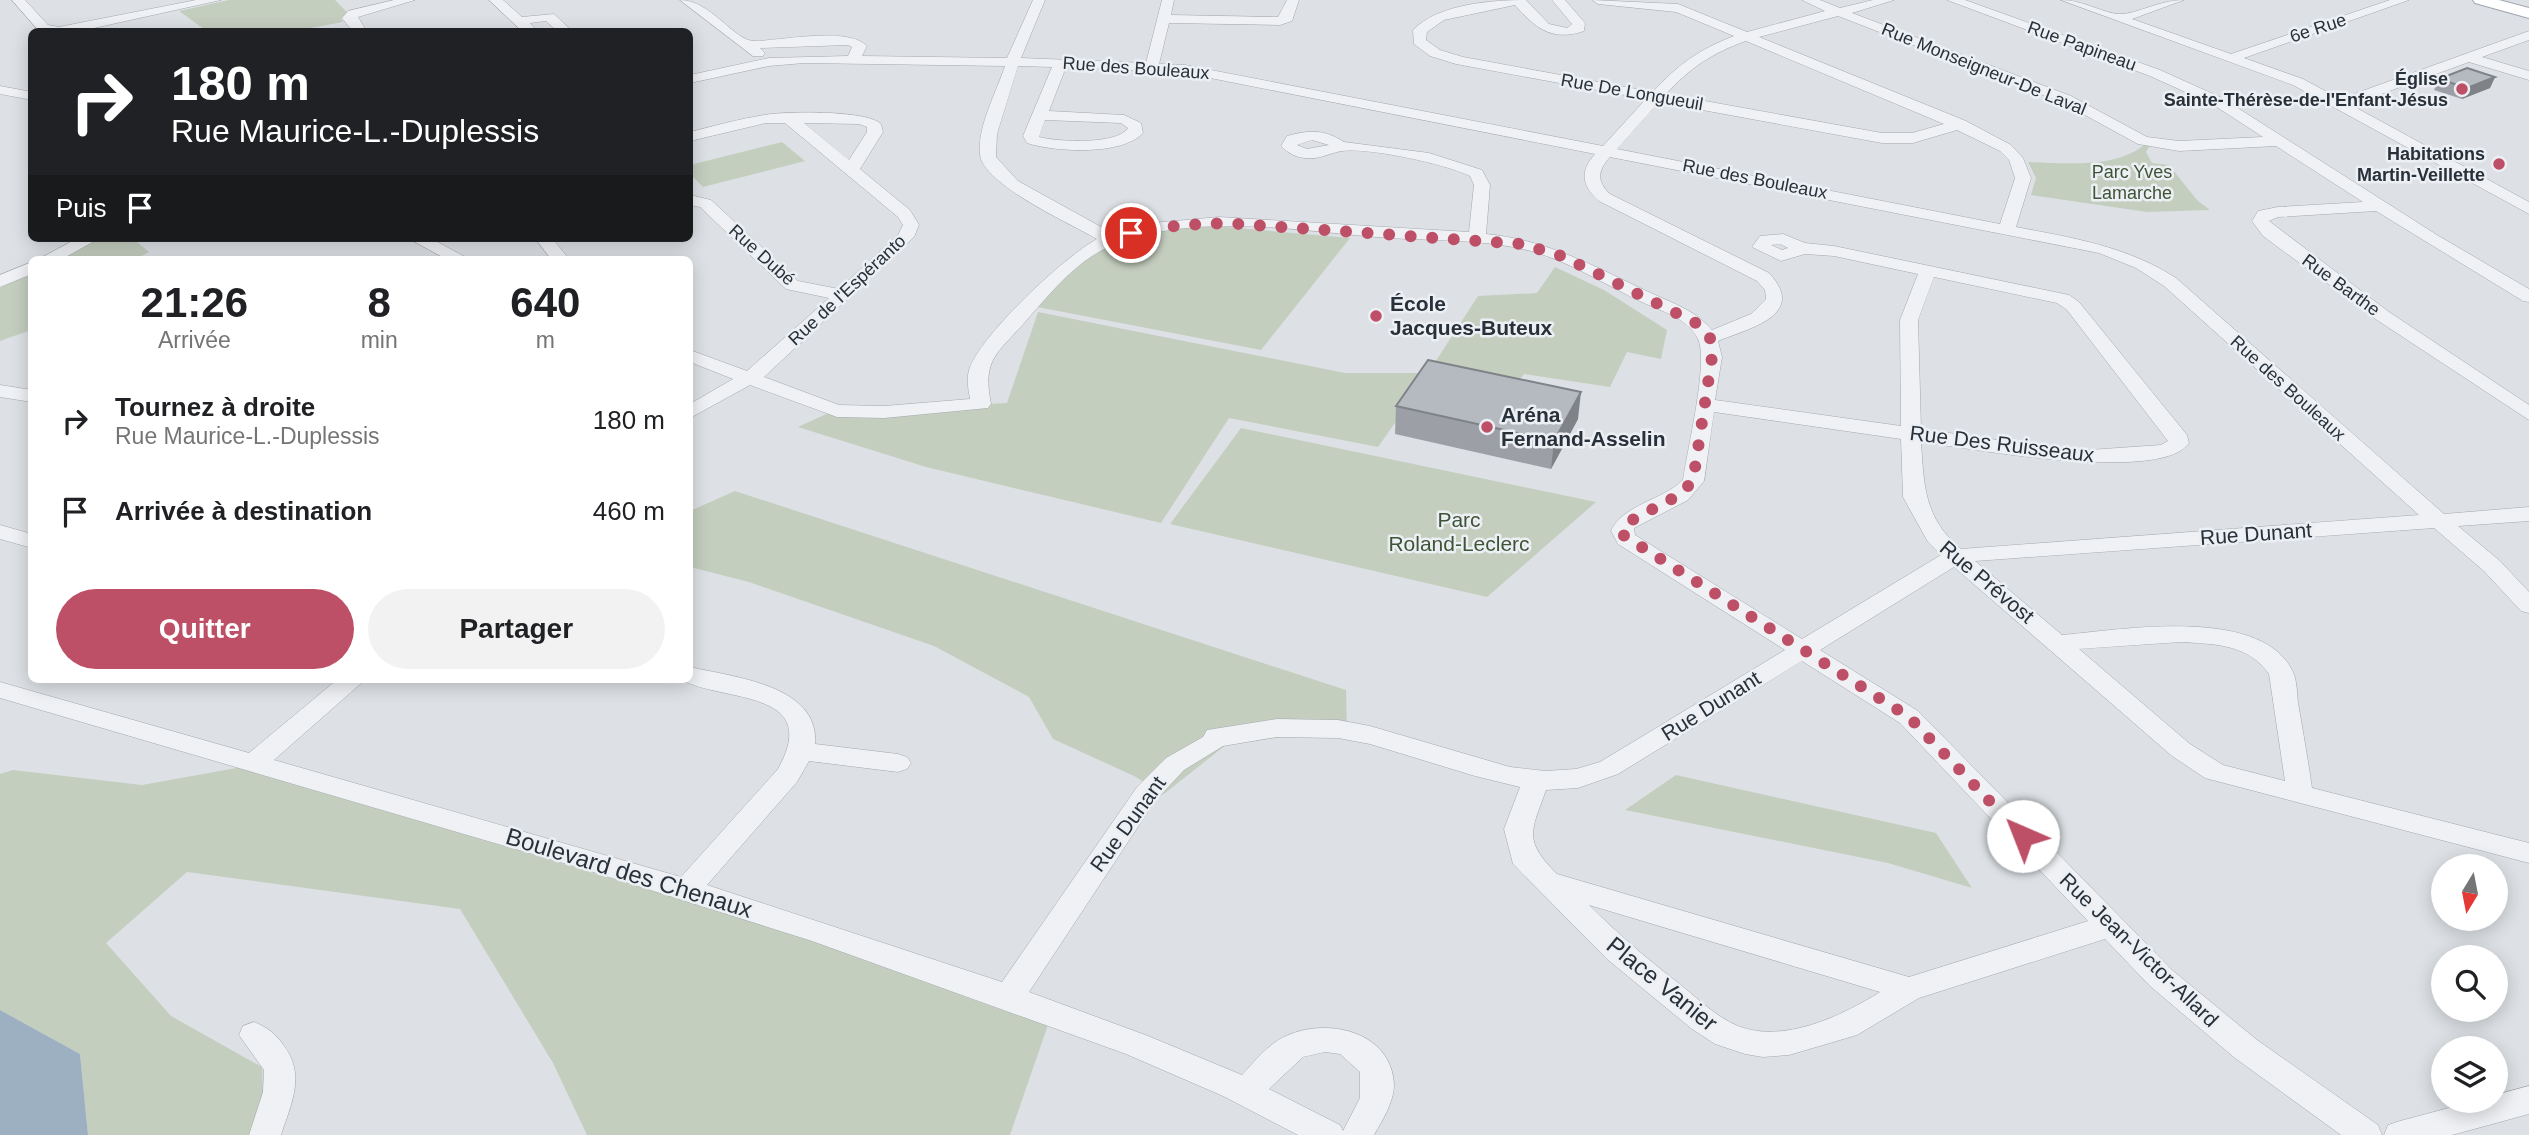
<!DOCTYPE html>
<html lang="fr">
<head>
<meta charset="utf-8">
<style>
  body { margin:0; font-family:Helvetica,sans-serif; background:#f2f2f2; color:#202124; height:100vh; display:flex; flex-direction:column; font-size:26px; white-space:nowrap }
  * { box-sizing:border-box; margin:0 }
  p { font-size:23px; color:#757577 }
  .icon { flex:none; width:38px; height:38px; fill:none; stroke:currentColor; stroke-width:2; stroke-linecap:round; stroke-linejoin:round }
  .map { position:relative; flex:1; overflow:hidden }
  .details { position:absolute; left:28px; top:256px; width:665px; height:427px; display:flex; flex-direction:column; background:#fff; border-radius:10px; box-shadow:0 4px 18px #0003 }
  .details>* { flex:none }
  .top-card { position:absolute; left:28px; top:28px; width:665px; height:214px; border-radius:10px; box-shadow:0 4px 18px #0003; background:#202124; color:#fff; overflow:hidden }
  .needle { width:46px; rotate:190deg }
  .controls { position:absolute; left:2431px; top:854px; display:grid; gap:14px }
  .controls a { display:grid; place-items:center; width:77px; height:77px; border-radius:50%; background:#fff; box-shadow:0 4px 18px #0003; font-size:35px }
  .pin { position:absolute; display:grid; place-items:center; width:60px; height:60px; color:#fff; margin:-30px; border:4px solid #fff; border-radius:50%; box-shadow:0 2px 7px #0007 }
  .me { position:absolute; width:77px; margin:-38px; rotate:316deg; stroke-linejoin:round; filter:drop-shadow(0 0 5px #0008) }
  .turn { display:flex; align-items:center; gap:24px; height:147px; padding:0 28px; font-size:32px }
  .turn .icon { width:91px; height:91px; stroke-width:2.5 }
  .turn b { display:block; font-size:49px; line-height:60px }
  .then { display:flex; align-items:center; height:66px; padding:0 28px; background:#0003; gap:14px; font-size:26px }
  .eta { display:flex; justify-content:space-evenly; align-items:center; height:119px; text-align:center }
  .eta b { font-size:42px; font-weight:700; line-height:49px }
  .cta { display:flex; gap:14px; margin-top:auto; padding:14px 28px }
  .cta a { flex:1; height:80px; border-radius:42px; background:#bd4f66; color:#fff; font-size:28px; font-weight:700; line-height:80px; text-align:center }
  .cta a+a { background:#f2f2f2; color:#202124 }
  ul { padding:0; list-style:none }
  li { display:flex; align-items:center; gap:21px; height:91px; padding:0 28px }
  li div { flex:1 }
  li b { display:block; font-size:26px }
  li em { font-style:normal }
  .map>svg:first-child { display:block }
  .green { fill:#c4cebf }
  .water { fill:#9cb0c1 }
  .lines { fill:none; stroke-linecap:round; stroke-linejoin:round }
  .minor-casing { stroke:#a3a8ae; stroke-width:1 }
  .major-casing { stroke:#9ea6af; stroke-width:2 }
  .minor { fill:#eff1f4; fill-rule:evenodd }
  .major { fill:#fff; fill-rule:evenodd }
  .wall { fill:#9ca0a6 }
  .shaded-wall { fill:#7f8287 }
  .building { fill:#b5bac1; stroke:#7f8287; stroke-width:2 }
  .route { stroke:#bd4f66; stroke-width:12; stroke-dasharray:0 21.6 }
  .poi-dot { fill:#bd4f66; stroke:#eceff3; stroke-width:2.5 }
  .labels { text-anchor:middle; stroke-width:5; stroke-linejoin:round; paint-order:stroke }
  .far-street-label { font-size:18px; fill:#28303a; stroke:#eceff3 }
  .far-poi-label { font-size:18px; font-weight:bold; fill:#28303a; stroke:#eceff3; text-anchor:end }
  .far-park-label { font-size:18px; fill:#3e5437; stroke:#eceff3 }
  .poi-label { font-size:21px; font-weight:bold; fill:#28303a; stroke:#eceff3; text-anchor:start }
  .street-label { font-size:21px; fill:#28303a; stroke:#eceff3 }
  .park-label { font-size:21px; fill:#3e5437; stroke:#eceff3 }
  .near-street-label { font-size:24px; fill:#28303a; stroke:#eceff3 }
</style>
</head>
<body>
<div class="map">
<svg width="2529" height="1135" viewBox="0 0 2529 1135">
  <rect width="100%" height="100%" fill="#dde1e5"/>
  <!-- green -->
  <g class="green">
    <polygon points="229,0 335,0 347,12 341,19 343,22 294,31 208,32 179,11"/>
    <polygon points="782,142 805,161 703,187 690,174 690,165"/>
    <path d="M 2145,144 L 2150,145 L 2146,152 L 2152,163 L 2169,165 L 2197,200 L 2210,210 L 2147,212 L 2031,195 L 2036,178 L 2028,162 C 2062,163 2118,169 2145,144 Z"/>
    <polygon points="1192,224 1350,238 1261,350 1032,306 1111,236"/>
    <polygon points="98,238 132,238 149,252 136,259 56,259"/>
    <polygon points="1555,267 1604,290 1667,330 1661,359 1627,352 1610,387 1524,374 1507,395 1426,379 1378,447 1229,418 1161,523 926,467 798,427 833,411 1007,403 1038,312 1345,373 1428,373 1478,296 1537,293"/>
    <polygon points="31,271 31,330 0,341 0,288"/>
    <polygon points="1241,428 1596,502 1487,597 1170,524"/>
    <polygon points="735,491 1346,690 1347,729 1227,744 1164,794 1134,776 1053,739 1029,697 934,646 749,582 690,567 690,511"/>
    <polygon points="242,767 670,896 1051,1016 1010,1135 587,1135 553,1063 460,909 187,872 106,943 171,1016 262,1067 265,1135 88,1135 80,1054 0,1010 0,774 13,770 142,785"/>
    <polygon points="1676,775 1936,833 1972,888 1888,863 1625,810"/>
  </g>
  <!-- water -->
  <polygon class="water" points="0,1010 80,1054 88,1135 0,1135"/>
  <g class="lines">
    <!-- minor casing -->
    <g class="minor-casing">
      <g id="minor">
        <polygon points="12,0 25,0 48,25 59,27 196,0 221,0 76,32 39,31"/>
        <polygon points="394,0 415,0 358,17 367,32 353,32 342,18 348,11"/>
        <polygon points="489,0 503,0 522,17 554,14 573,32 558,32 546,21 530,23 535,29 533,32 523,32"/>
        <path d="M 680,0 C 711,0 734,41 754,41 C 781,41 847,26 867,46 L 862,56 L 1007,58 L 1033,0 L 1045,0 L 1021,58 L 1146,63 L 1162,0 L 1174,0 L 1171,15 L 1278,17 L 1287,0 L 1299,0 L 1292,21 L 1280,25 L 1169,23 L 1159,64 L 1185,65 L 1603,146 L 1646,99 L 1456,64 L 1430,56 L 1414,44 L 1413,30 C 1438,4 1492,0 1526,0 L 1549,24 L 1567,28 L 1572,24 L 1552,0 L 1565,0 L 1585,23 L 1584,31 C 1552,42 1535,28 1515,5 L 1444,20 L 1427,32 L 1426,40 L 1440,50 L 1463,57 L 1653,92 C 1677,65 1700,49 1734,36 L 1676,12 L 1598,4 L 1592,0 L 1678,4 L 1747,32 L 1825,11 L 1802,0 L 1820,0 L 1840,8 L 1873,0 L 1894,0 L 1852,13 L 2071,96 L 2147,137 L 2179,141 L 2263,137 L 2212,104 L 2150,76 L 1947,0 L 1965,0 L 2160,70 L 2222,98 L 2437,235 L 2529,289 L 2529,302 L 2523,301 L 2376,211 L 2278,217 L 2269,221 L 2389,312 L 2529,405 L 2529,420 L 2377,320 L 2263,236 L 2252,221 L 2258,211 L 2278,207 L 2363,202 L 2276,146 L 2179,151 L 2138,144 L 2061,102 L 1838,16 L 1759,37 L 1966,121 L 2011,145 L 2023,158 L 2031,178 L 2016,227 C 2073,238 2126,246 2176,278 L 2444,514 L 2529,507 L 2529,521 L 2458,526 L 2500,561 L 2529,592 L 2529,613 L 2521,611 L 2484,571 L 2434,528 L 1975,561 L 2062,635 C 2120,630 2262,605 2293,672 C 2297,681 2297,693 2298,703 C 2303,731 2308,760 2312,788 L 2529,843 L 2529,863 L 2205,778 L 2172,756 L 1954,567 L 1820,650 L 1918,711 L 2172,970 L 2257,1040 L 2378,1125 L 2382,1135 L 2341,1135 L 2235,1058 L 2150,986 L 2105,939 L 1919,998 L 1857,1035 L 1789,1055 L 1763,1057 L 1745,1054 L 1715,1044 L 1692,1029 L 1607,959 L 1513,864 L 1504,829 L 1520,787 L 1475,776 L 1370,744 L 1338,738 L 1277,737 L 1223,746 L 1184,770 L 1155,801 L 1029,992 L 1148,1036 L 1242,1075 C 1255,1061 1268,1044 1286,1036 C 1327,1017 1392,1031 1394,1085 C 1394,1102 1382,1121 1374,1135 L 1298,1135 L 1223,1096 L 1126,1054 L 812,941 L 587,870 L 0,698 L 0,682 L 249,753 L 338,679 L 366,679 L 274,760 L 681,877 L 778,769 C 823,688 722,703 680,679 L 690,679 L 690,667 C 733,677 820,685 815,744 L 898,754 L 907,757 L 911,763 L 907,769 L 898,772 L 809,761 L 797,782 L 707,885 L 1002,982 L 1137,787 L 1166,758 L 1203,737 L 1207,730 L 1277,719 L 1338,720 L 1370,726 L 1510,767 L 1545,771 L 1576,769 L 1600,762 L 1785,650 L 1618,544 L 1611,531 C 1622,505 1663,500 1683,480 C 1687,451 1709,361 1698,339 C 1688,318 1661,311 1642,302 C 1605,285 1571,262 1531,251 C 1485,239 1437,241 1389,238 C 1304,232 1210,213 1126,240 C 1082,253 1054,289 1025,322 C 997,354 982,359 991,404 L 988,408 L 884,418 L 837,417 L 750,385 L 690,418 L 690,404 L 733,379 L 690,362 L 690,350 L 747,371 L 829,298 L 786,289 L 700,207 L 690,205 L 690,195 L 711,200 L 798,281 L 839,289 L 898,235 L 903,225 L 898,217 L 785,123 L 766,123 L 690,141 L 690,132 C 714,126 739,119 764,115 C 786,111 867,110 881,124 L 883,132 L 860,169 L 910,210 L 919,225 L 914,237 L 764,377 L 839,405 L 884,406 L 970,399 C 968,387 966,378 970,367 C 984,332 1064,257 1097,239 C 1071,224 984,185 980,155 C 977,127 996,93 1005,66 L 804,63 L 769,66 L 690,83 L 690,75 L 769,58 L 848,56 L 852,47 L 848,45 L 760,48 L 765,53 L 763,56 L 753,56 ZM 1746,41 L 1944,124 L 1912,133 L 1882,133 L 1666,94 C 1690,68 1712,53 1746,41 ZM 1018,66 L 1052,67 L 1023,136 L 1027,143 C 1054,152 1122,156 1143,133 L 1141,123 L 1124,115 L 1049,111 L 1066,67 L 1185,73 L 1595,154 C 1580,171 1581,185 1599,201 L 1757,281 L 1765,290 L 1766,299 L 1751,314 L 1712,330 C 1696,311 1675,304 1653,294 C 1597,268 1549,240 1486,234 L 1490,185 L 1482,170 L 1429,153 L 1344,142 C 1324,129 1309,130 1287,136 L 1281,146 C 1288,153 1295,157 1305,158 C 1319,160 1329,153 1342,151 C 1367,147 1446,164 1470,176 L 1474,185 L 1469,232 L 1219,217 L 1152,223 L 1112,233 L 1018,181 L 996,157 L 997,134 ZM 1659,102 L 1882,143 L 1913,143 L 1957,130 L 2000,151 L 2009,160 L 2015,178 L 2000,224 L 1617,149 ZM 1045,120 L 1121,123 L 1128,128 C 1118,145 1057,142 1039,137 ZM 804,123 L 859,124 L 867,127 L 867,132 L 849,160 ZM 1312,140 L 1329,145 L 1307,149 L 1297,145 ZM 1610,157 L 2099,253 L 2136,268 L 2164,286 L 2419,515 L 1961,549 C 1924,518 1924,486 1921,442 C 1969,448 2161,484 2189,443 L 2187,435 L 2079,302 L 2069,295 L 1834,246 L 1805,243 L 1783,234 L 1760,236 L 1752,247 L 1781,261 L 1805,254 L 1834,256 L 1918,274 L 1900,320 L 1901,426 L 1715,400 L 1722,357 L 1718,341 C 1750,328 1808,315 1769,273 L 1610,194 C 1596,181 1598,170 1610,157 ZM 1780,244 L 1788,248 L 1782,250 L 1771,245 ZM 1934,277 L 2057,303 L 2067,310 L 2168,441 L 2161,445 L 2075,451 L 1921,429 L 1918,320 ZM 1714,412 L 1901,439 L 1903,497 L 1928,542 L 1941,555 L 1802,639 L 1635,535 L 1634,528 L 1688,500 L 1704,481 ZM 2181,642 C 2215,644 2248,644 2269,674 L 2285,781 L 2223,765 L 2190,744 L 2079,649 ZM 1802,661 L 1900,723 L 2088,921 L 1909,977 L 1557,874 C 1523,840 1531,832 1546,790 L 1578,788 L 1618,774 ZM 1589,905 L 1880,992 C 1842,1016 1783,1044 1738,1026 C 1716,1017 1696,997 1677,982 C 1646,958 1617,933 1589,905 ZM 1325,1052 L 1340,1054 L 1360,1072 L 1360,1098 L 1343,1131 L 1340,1125 L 1269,1089 L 1303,1057 Z"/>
        <path d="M 2061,0 C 2084,0 2104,14 2120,14 C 2138,14 2159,0 2184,0 L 2132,19 L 2231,54 L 2390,0 L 2409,0 L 2244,58 L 2303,79 L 2340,99 L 2529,31 L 2529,40 L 2482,57 L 2529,71 L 2529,80 L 2469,62 L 2351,105 L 2529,202 L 2529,214 L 2293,85 Z"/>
        <polygon points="0,86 32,92 32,100 0,94"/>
        <polygon points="78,238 100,238 62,259 39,259"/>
        <polygon points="408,238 430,238 469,259 446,259"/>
        <polygon points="535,238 552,238 569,259 551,259"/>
        <polygon points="32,262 32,274 0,287 0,275"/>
        <polygon points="0,385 32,390 32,402 0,397"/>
        <polygon points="0,525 32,534 32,548 0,539"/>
        <path d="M 254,1022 C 267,1027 276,1034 284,1046 C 306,1075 291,1104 281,1135 L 249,1135 L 263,1092 L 264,1070 L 239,1035 L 243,1026 Z"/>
        <polygon points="2529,1086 2529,1114 2452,1135 2384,1135 2388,1125 2400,1121 2475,1101 2496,1101 2496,1095"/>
      </g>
    </g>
    <!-- major casing -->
    <g class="major-casing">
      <polygon id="major" points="2473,0 2499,0 2529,8 2529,18 2475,3"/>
    </g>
    <!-- minor -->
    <use href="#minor" class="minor"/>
    <!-- major -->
    <use href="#major" class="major"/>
  </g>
  <!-- wall -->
  <g class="wall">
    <polygon points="2495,77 2490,88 2462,99 2434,90 2439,79"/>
    <polygon points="1396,406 1578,419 1551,469 1395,434"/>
  </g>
  <!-- shaded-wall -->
  <g class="shaded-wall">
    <polygon points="2495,77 2490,88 2462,99 2467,88"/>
    <polygon points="1581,392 1578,419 1551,469 1554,441"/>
  </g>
  <!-- building -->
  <g class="building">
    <polygon points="2467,68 2495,77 2467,88 2439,79"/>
    <polygon points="1428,360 1581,392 1554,441 1396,406"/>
  </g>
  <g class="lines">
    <!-- route -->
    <polyline class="route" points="1131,233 1182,225 1226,223 1521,244 1562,256 1696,323 1710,338 1712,357 1693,481 1679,495 1625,524 1623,535 1909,717 2023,836"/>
  </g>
  <!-- markers -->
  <g class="poi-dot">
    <circle cx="2462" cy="89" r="7"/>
    <circle cx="2499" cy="164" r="7"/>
    <circle cx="1376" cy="316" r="7"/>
    <circle cx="1487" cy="427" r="7"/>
  </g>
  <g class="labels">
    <!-- far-street labels -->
    <g class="far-street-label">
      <text transform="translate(2318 28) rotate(-18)" y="6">6e Rue</text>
      <text transform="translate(2082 46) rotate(20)" y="6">Rue Papineau</text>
      <text transform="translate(1136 68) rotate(4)" y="6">Rue des Bouleaux</text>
      <text transform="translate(1984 69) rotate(22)" y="6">Rue Monseigneur-De Laval</text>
      <text transform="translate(1632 92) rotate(10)" y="6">Rue De Longueuil</text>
      <text transform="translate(1755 179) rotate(11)" y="6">Rue des Bouleaux</text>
      <text transform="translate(762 255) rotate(42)" y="6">Rue Dubé</text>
      <text transform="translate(2341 285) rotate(36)" y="6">Rue Barthe</text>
      <text transform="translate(847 290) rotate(-43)" y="6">Rue de l'Espéranto</text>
      <text transform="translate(2288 388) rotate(42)" y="6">Rue des Bouleaux</text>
    </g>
    <!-- far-poi labels -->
    <g class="far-poi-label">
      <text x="2448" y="85">Église<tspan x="2448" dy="21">Sainte-Thérèse-de-l'Enfant-Jésus</tspan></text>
      <text x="2485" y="160">Habitations<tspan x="2485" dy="21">Martin-Veillette</tspan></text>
    </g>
    <!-- far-park labels -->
    <g class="far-park-label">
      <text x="2132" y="178">Parc Yves<tspan x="2132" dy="21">Lamarche</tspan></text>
    </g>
    <!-- poi labels -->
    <g class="poi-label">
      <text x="1390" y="311">École<tspan x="1390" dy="24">Jacques-Buteux</tspan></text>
      <text x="1501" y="422">Aréna<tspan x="1501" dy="24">Fernand-Asselin</tspan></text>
    </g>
    <!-- street labels -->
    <g class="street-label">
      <text transform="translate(2002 444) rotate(7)" y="7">Rue Des Ruisseaux</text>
      <text transform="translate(2256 534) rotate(-4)" y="7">Rue Dunant</text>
      <text transform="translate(1987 582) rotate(40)" y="7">Rue Prévost</text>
      <text transform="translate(1711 706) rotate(-32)" y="7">Rue Dunant</text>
      <text transform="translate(1128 824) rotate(-54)" y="7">Rue Dunant</text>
      <text transform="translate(2139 950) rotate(44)" y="7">Rue Jean-Victor-Allard</text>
    </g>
    <!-- park labels -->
    <g class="park-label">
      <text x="1459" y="527">Parc<tspan x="1459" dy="24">Roland-Leclerc</tspan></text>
    </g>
    <!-- near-street labels -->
    <g class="near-street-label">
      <text transform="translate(629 873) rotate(17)" y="8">Boulevard des Chenaux</text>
      <text transform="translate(1662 984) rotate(39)" y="8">Place Vanier</text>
    </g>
  </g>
</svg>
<div class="controls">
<a><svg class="needle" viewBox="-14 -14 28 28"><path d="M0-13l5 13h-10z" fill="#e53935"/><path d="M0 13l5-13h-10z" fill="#757577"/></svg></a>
<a><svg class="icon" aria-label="search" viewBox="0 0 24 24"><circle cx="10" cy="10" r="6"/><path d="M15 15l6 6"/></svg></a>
<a><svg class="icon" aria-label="layers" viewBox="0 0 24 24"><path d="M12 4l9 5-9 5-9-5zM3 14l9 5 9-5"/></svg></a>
</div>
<div class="pin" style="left:1131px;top:233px;background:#d93025"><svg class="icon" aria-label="arrive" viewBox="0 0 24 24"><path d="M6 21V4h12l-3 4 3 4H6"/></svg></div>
<svg class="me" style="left:2023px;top:836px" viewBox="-20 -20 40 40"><circle r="19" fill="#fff"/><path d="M0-13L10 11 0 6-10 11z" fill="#bd4f66"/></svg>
<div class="top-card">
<div class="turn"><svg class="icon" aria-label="right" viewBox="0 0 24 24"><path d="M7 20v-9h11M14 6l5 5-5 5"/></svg><div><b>180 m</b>Rue Maurice-L.-Duplessis</div></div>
<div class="then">Puis<svg class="icon" aria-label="arrive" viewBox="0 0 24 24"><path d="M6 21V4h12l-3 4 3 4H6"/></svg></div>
</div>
<section class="details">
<div class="eta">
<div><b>21:26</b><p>Arrivée</p></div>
<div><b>8</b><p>min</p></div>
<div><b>640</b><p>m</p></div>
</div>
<ul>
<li><svg class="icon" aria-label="right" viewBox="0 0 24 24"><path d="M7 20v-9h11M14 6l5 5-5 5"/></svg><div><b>Tournez à droite</b><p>Rue Maurice-L.-Duplessis</p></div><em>180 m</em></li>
<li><svg class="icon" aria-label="arrive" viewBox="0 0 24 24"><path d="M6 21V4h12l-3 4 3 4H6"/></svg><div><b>Arrivée à destination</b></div><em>460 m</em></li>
</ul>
<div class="cta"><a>Quitter</a><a>Partager</a></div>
</section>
</div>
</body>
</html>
